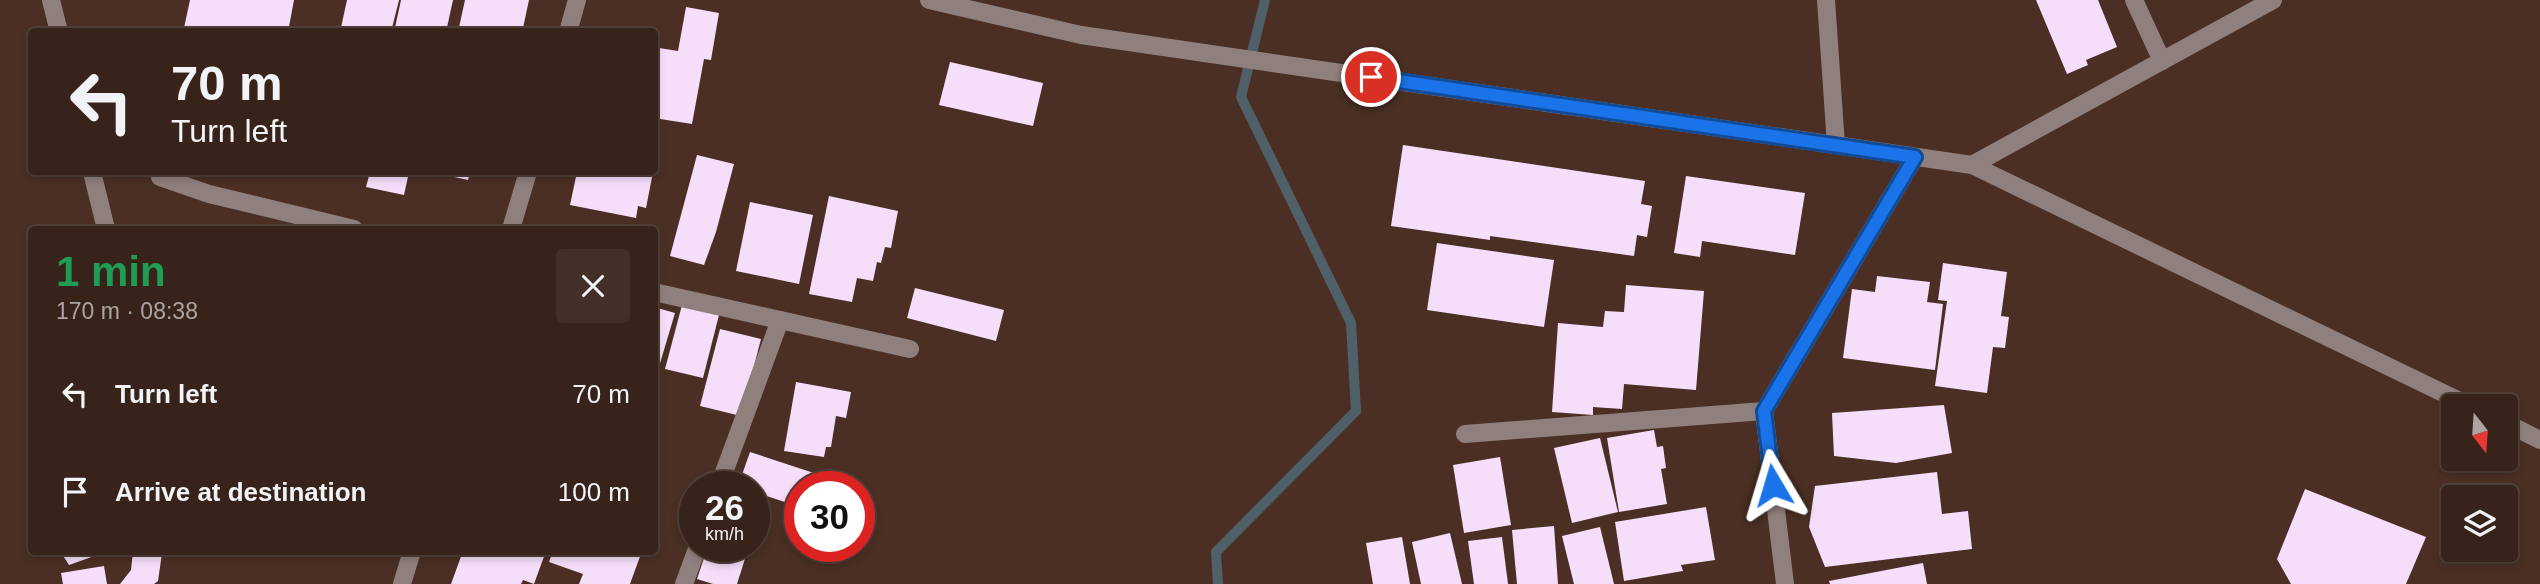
<!DOCTYPE html>
<html lang="en">
<head>
<meta charset="utf-8">
<style>
  body { margin:0; font-family:Arial,sans-serif; background:#432f28; color:#f1f3f6; height:100vh; display:flex; flex-direction:column; font-size:26px; white-space:nowrap }
  * { box-sizing:border-box; margin:0 }
  p { font-size:23px; color:#aba4a3 }
  .icon { flex:none; width:38px; height:38px; fill:none; stroke:currentColor; stroke-width:2; stroke-linecap:round; stroke-linejoin:round }
  .map { position:relative; flex:1; overflow:hidden }
  .drawer { position:absolute; left:28px; top:226px; width:630px; height:329px; display:flex; flex-direction:column; background:#38231b; border-radius:7px; box-shadow:0 4px 10px #0003,0 0 0 2px #52403a }
  .drawer>* { flex:none }
  .banner { position:absolute; left:28px; top:28px; width:630px; height:147px; border-radius:7px; box-shadow:0 4px 10px #0003,0 0 0 2px #52403a; background:#38231b; color:#f1f3f6; overflow:hidden }
  .needle { width:46px; rotate:163deg }
  .controls { position:absolute; left:2441px; top:394px; display:grid; gap:14px }
  .controls a { display:grid; place-items:center; width:77px; height:77px; border-radius:7px; background:#38231b; box-shadow:0 4px 10px #0003,0 0 0 2px #52403a; font-size:35px }
  .speed { position:absolute; left:679px; top:471px; display:flex; gap:14px; font-size:35px; font-weight:700; text-align:center }
  .speed>* { display:grid; place-content:center; width:91px; height:91px; border-radius:50%; background:#38231b; box-shadow:0 4px 10px #0003,0 0 0 2px #52403a; line-height:1 }
  .speed small { font-size:18px; font-weight:400 }
  .speed .limit { border:10px solid #d22; background:#fff; color:#111 }
  .pin { position:absolute; display:grid; place-items:center; width:60px; height:60px; color:#fff; margin:-30px; border:4px solid #fff; border-radius:50%; box-shadow:0 2px 7px #0007 }
  .me { position:absolute; width:77px; margin:-38px; rotate:353deg; stroke-linejoin:round; filter:drop-shadow(0 0 5px #0008) }
  .turn { display:flex; align-items:center; gap:24px; height:147px; padding:0 28px; font-size:32px }
  .turn .icon { width:91px; height:91px; stroke-width:2.5 }
  .turn b { display:block; font-size:49px; line-height:60px }
  .round { display:grid; place-items:center; flex:none; width:74px; height:74px; border-radius:7px; background:#432f28 }
  .summary { display:flex; align-items:center; justify-content:space-between; height:119px; padding:0 28px }
  h1 { font-size:42px; font-weight:800; line-height:52px; color:#1e9e55 }
  ul { padding:0; list-style:none }
  li { display:flex; align-items:center; gap:21px; height:98px; padding:0 28px }
  li div { flex:1 }
  li b { display:block; font-size:26px }
  li em { font-style:normal }
  .map>svg:first-child { display:block }
  .lines { fill:none; stroke-linecap:round; stroke-linejoin:round }
  .stream { stroke:#4f6069; stroke-width:10 }
  .building { fill:#f6defb }
  .minor { stroke:#90807d; stroke-width:18 }
  .route-casing { stroke:#114b97; stroke-width:18 }
  .route { stroke:#1a73e8; stroke-width:12 }
</style>
</head>
<body>
<div class="map">
<svg width="2540" height="584" viewBox="0 0 2540 584">
  <rect width="100%" height="100%" fill="#4b2f24"/>
  <g class="lines">
    <!-- stream -->
    <polyline class="stream" points="1218,584 1216,552 1356,411 1351,323 1241,97 1265,0"/>
  </g>
  <!-- building -->
  <g class="building">
    <polygon points="190,0 294,0 288,32 199,32 184,28"/>
    <polygon points="347,0 399,0 391,32 340,32"/>
    <polygon points="401,0 453,0 446,32 394,32"/>
    <polygon points="465,0 529,0 523,28 515,27 514,32 458,32"/>
    <polygon points="2036,0 2098,0 2117,47 2086,60 2088,65 2067,74"/>
    <polygon points="686,7 719,13 711,60 704,59 692,124 654,118 654,74 659,48 678,51"/>
    <polygon points="950,62 1043,83 1033,126 939,105"/>
    <polygon points="1403,145 1645,181 1641,204 1652,206 1647,237 1637,235 1634,256 1490,236 1490,240 1391,226"/>
    <polygon points="697,155 734,164 716,232 704,265 670,256"/>
    <polygon points="370,172 409,172 404,195 366,187"/>
    <polygon points="431,172 470,172 468,180"/>
    <polygon points="577,172 653,172 646,208 638,206 636,218 570,205"/>
    <polygon points="1686,176 1805,193 1795,255 1702,241 1700,257 1674,253"/>
    <polygon points="829,196 898,211 891,248 885,247 881,263 877,262 873,281 857,278 852,302 809,294"/>
    <polygon points="750,202 813,215 799,284 736,271"/>
    <polygon points="1437,243 1554,260 1544,327 1427,310"/>
    <polygon points="1943,263 2007,272 2001,316 2009,317 2005,348 1993,347 1987,393 1935,386 1947,301 1938,300"/>
    <polygon points="1877,276 1930,282 1927,302 1943,304 1935,370 1843,358 1852,289 1875,292"/>
    <polygon points="1626,285 1704,291 1696,390 1624,384 1622,409 1593,407 1593,415 1552,412 1558,323 1603,327 1605,311 1624,312"/>
    <polygon points="915,288 1004,310 996,341 907,318"/>
    <polygon points="682,305 719,315 703,378 665,369"/>
    <polygon points="654,307 675,313 655,380 654,379"/>
    <polygon points="720,329 761,339 741,416 700,406"/>
    <polygon points="796,382 851,392 846,418 836,416 831,447 826,447 824,457 784,451"/>
    <polygon points="1944,405 1952,453 1896,463 1834,456 1832,413"/>
    <polygon points="1654,430 1657,447 1663,446 1666,468 1661,469 1667,504 1619,512 1607,438"/>
    <polygon points="1600,438 1618,512 1572,523 1554,448"/>
    <polygon points="750,452 823,476 820,486 800,486 800,507 754,492 754,486 738,486"/>
    <polygon points="1500,457 1511,525 1464,533 1453,465"/>
    <polygon points="1937,472 1942,514 1968,511 1972,549 1825,567 1809,527 1815,486"/>
    <polygon points="2305,489 2426,537 2406,584 2291,584 2277,559"/>
    <polygon points="1706,507 1715,560 1681,565 1683,571 1624,581 1615,522"/>
    <polygon points="1554,526 1558,584 1517,584 1512,530"/>
    <polygon points="1600,527 1614,584 1574,584 1562,536"/>
    <polygon points="1450,533 1462,584 1421,584 1412,542"/>
    <polygon points="1402,537 1410,584 1373,584 1366,543"/>
    <polygon points="1502,537 1508,584 1474,584 1468,541"/>
    <polygon points="708,546 749,546 737,584 713,584 697,579"/>
    <polygon points="60,551 101,551 100,554 69,565"/>
    <polygon points="133,551 159,551 162,553 158,581 154,584 120,584 131,570"/>
    <polygon points="463,551 546,551 534,584 523,580 521,584 451,584"/>
    <polygon points="553,551 642,551 630,584 579,584 583,574 549,562"/>
    <polygon points="1923,563 1927,584 1830,584 1829,581"/>
    <polygon points="104,566 107,584 63,584 61,573"/>
  </g>
  <g class="lines">
    <!-- minor -->
    <g class="minor">
      <polyline points="51,0 59,32"/>
      <polyline points="929,0 1081,35 1972,165 2470,406"/>
      <polyline points="1826,0 1836,145"/>
      <polyline points="2134,0 2162,61"/>
      <polyline points="568,32 577,0"/>
      <polyline points="1972,165 2273,0"/>
      <polyline points="92,172 106,229"/>
      <polyline points="160,177 209,194 354,229"/>
      <polyline points="511,229 528,172"/>
      <polyline points="654,292 910,349"/>
      <polyline points="2506,423 2540,440"/>
      <polyline points="1465,434 1764,411"/>
      <polyline points="719,486 780,320"/>
      <polyline points="402,584 412,551"/>
      <polyline points="684,584 698,546"/>
      <polyline points="1785,584 1764,411 1915,157"/>
    </g>
  </g>
  <g class="lines">
    <!-- route casing -->
    <g class="route-casing">
      <polyline id="route" points="1371,77 1915,157 1764,411 1773,485"/>
    </g>
    <!-- route -->
    <use href="#route" class="route"/>
  </g>
</svg>
<div class="controls">
<a><svg class="needle" viewBox="-14 -14 28 28"><path d="M0-13l5 13h-10z" fill="#e53935"/><path d="M0 13l5-13h-10z" fill="#aba4a3"/></svg></a>
<a><svg class="icon" aria-label="layers" viewBox="0 0 24 24"><path d="M12 4l9 5-9 5-9-5zM3 14l9 5 9-5"/></svg></a>
</div>
<div class="speed"><div>26<small>km/h</small></div><div class="limit">30</div></div>
<div class="pin" style="left:1371px;top:77px;background:#d93025"><svg class="icon" aria-label="arrive" viewBox="0 0 24 24"><path d="M6 21V4h12l-3 4 3 4H6"/></svg></div>
<svg class="me" style="left:1773px;top:485px" viewBox="-20 -20 40 40"><path d="M0-17L14 15 0 8-14 15z" fill="#1a73e8" stroke="#fff" stroke-width="4"/></svg>
<div class="banner">
<div class="turn"><svg class="icon" aria-label="left" viewBox="0 0 24 24"><path d="M17 20v-9H6M10 6l-5 5 5 5"/></svg><div><b>70 m</b>Turn left</div></div>
</div>
<section class="drawer">
<div class="summary"><div><h1>1 min</h1><p>170 m · 08:38</p></div><a class="round"><svg class="icon" aria-label="close" viewBox="0 0 24 24"><path d="M6 6l12 12M18 6L6 18"/></svg></a></div>
<ul>
<li><svg class="icon" aria-label="left" viewBox="0 0 24 24"><path d="M17 20v-9H6M10 6l-5 5 5 5"/></svg><div><b>Turn left</b></div><em>70 m</em></li>
<li><svg class="icon" aria-label="arrive" viewBox="0 0 24 24"><path d="M6 21V4h12l-3 4 3 4H6"/></svg><div><b>Arrive at destination</b></div><em>100 m</em></li>
</ul>
</section>
</div>
</body>
</html>
